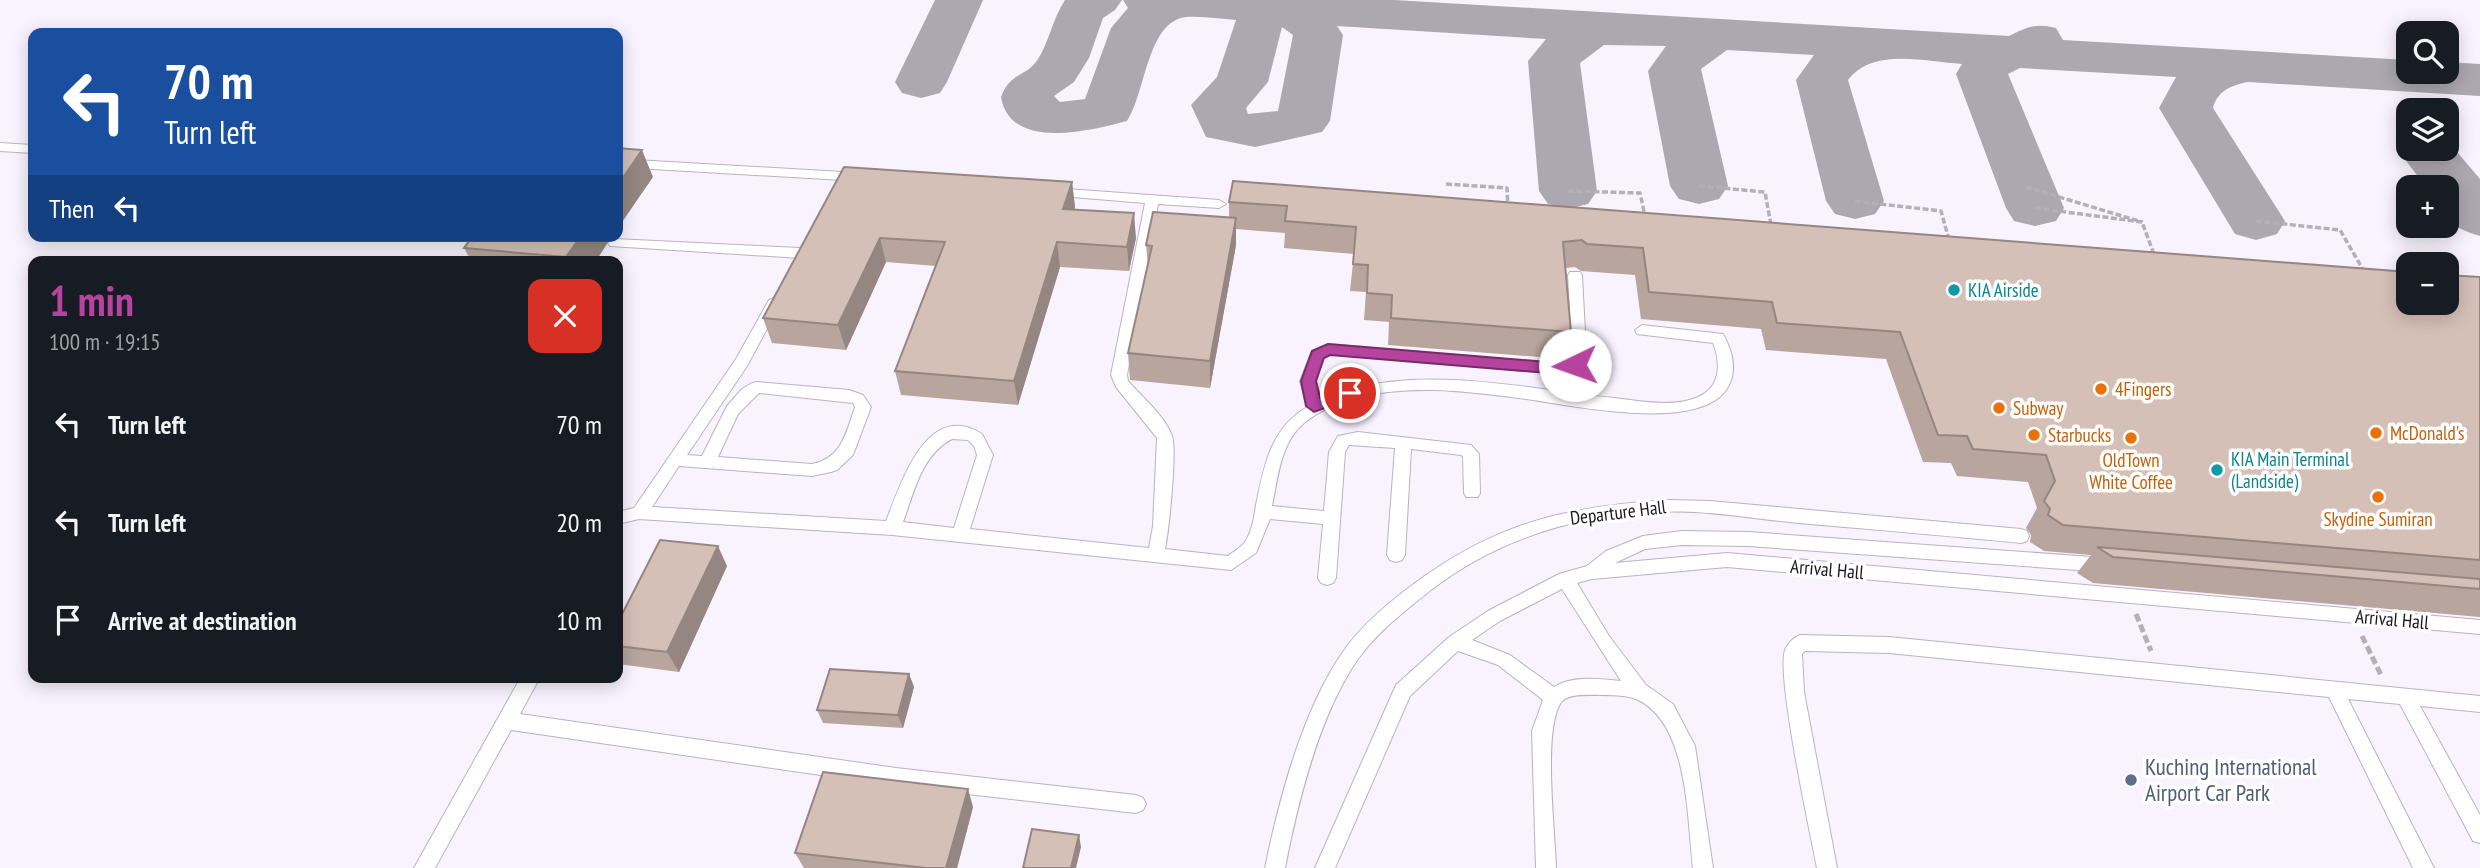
<!DOCTYPE html>
<html lang="en">
<head>
<meta charset="utf-8">
<style>
  body { margin:0; font-family:"PT Sans Narrow",sans-serif; background:#20242c; color:#f1f3f6; height:100vh; display:flex; flex-direction:column; font-size:26px; white-space:nowrap }
  * { box-sizing:border-box; margin:0 }
  p { font-size:23px; color:#9ea1a6 }
  .icon { flex:none; width:38px; height:38px; fill:none; stroke:currentColor; stroke-width:2; stroke-linecap:round; stroke-linejoin:round }
  .map { position:relative; flex:1; overflow:hidden }
  .drawer { position:absolute; left:28px; top:256px; width:595px; height:427px; display:flex; flex-direction:column; background:#171b24; border-radius:14px; box-shadow:0 4px 18px #0003 }
  .drawer>* { flex:none }
  .top-card { position:absolute; left:28px; top:28px; width:595px; height:214px; border-radius:14px; box-shadow:0 4px 18px #0003; background:#1a4fa0; color:#fff; overflow:hidden }
  .controls { position:absolute; left:2396px; top:21px; display:grid; gap:14px }
  .controls a { display:grid; place-items:center; width:63px; height:63px; border-radius:14px; background:#171b24; box-shadow:0 4px 18px #0003; font-size:35px }
  .pin { position:absolute; display:grid; place-items:center; width:60px; height:60px; color:#fff; margin:-30px; border:4px solid #fff; border-radius:50%; box-shadow:0 2px 7px #0007 }
  .me { position:absolute; width:77px; margin:-38px; rotate:267deg; stroke-linejoin:round; filter:drop-shadow(0 0 5px #0008) }
  .turn { display:flex; align-items:center; gap:24px; height:147px; padding:0 21px; font-size:32px }
  .turn .icon { width:91px; height:91px; stroke-width:2.5 }
  .turn b { display:block; font-size:49px; line-height:60px }
  .then { display:flex; align-items:center; height:66px; padding:0 21px; background:#0003; gap:14px; font-size:26px }
  .round { display:grid; place-items:center; flex:none; width:74px; height:74px; border-radius:14px; background:#20242c }
  .overview { display:flex; align-items:center; justify-content:space-between; height:119px; padding:0 21px }
  h1 { font-size:42px; font-weight:700; line-height:52px; color:#b6439e }
  ul { padding:0; list-style:none }
  li { display:flex; align-items:center; gap:21px; height:98px; padding:0 21px }
  li div { flex:1 }
  li b { display:block; font-size:26px }
  li em { font-style:normal }
  .map>svg:first-child { display:block }
  .lines { fill:none; stroke-linecap:round; stroke-linejoin:round }
  .taxiway { fill:#aca8b2; fill-rule:evenodd }
  .service-casing { stroke:#bab2c4; stroke-width:2 }
  .path-far1 { stroke:#b4afb9; stroke-width:3.5; stroke-dasharray:6 2.5; stroke-linecap:butt }
  .path { stroke:#b4afb9; stroke-width:5; stroke-dasharray:8 3.5; stroke-linecap:butt }
  .service { fill:#fff; fill-rule:evenodd }
  .path-bridge { stroke:#b4afb9; stroke-width:3.5; stroke-dasharray:6 2.5; stroke-linecap:butt }
  .wall { fill:#b7a59e }
  .shaded-wall { fill:#958681 }
  .building { fill:#d5c0b8; stroke:#958681; stroke-width:2 }
  .route { fill:#b6439e; stroke:#762c67; stroke-width:2 }
  .culture-dot { fill:#0f9aa8; stroke:#fff; stroke-width:2.5 }
  .food-dot { fill:#e8710a; stroke:#fff; stroke-width:2.5 }
  .service-dot { fill:#5c6f8a; stroke:#fff; stroke-width:2.5 }
  .labels { text-anchor:middle; stroke-width:7; stroke-linejoin:round; paint-order:stroke }
  .culture-label { font-size:19px; fill:#0d838f; stroke:#fff; text-anchor:start }
  .food-label { font-size:19px; fill:#c56008; stroke:#fff; text-anchor:start }
  .street-label { font-size:19px; fill:#1a171d; stroke:#fff }
  .near-service-label { font-size:23px; fill:#4e5e75; stroke:#fff; text-anchor:start }
</style>
</head>
<body>
<div class="map">
<svg width="2480" height="868" viewBox="0 0 2480 868">
  <rect width="100%" height="100%" fill="#f8f3fe"/>
  <g class="lines">
    <!-- taxiway -->
    <g class="taxiway">
      <polygon points="935,0 983,0 947,82 940,93 921,98 902,93 895,82"/>
      <path d="M 1065,0 L 1122,0 L 1115,10 L 1103,18 L 1089,58 L 1074,82 L 1054,96 L 1060,102 L 1085,99 L 1111,28 L 1128,8 L 1123,0 L 1394,0 L 2009,36 C 2027,27 2035,23 2056,28 L 2063,40 L 2408,60 L 2408,72 L 2446,72 L 2446,62 L 2480,64 L 2480,96 L 2248,82 C 2232,85 2217,91 2213,108 L 2285,221 L 2277,234 L 2256,240 L 2235,234 L 2159,108 L 2176,77 L 2020,68 L 2008,74 L 2064,208 L 2056,221 L 2035,226 L 2014,221 L 2006,208 L 1956,74 L 1962,64 C 1925,62 1874,47 1848,80 L 1884,201 L 1875,214 L 1855,219 L 1835,214 L 1826,201 L 1796,80 L 1814,55 L 1727,50 L 1701,69 L 1728,186 L 1719,199 L 1699,204 L 1679,199 L 1670,186 L 1648,71 L 1666,46 L 1604,45 L 1580,63 L 1597,191 L 1588,204 L 1568,209 L 1548,204 L 1539,191 L 1528,61 L 1546,39 L 1337,26 L 1343,35 L 1330,121 L 1322,132 L 1255,147 L 1206,137 L 1191,105 L 1217,77 L 1236,20 C 1220,19 1203,16 1187,17 C 1147,20 1146,93 1127,121 C 1093,130 1010,152 1001,97 C 1010,73 1024,77 1036,62 C 1049,44 1052,19 1065,0 ZM 1282,27 L 1293,35 L 1278,111 L 1248,114 L 1246,108 L 1268,82 Z"/>
      <path d="M 2405,137 L 2408,137 L 2408,149 L 2446,149 L 2446,139 L 2480,179 L 2480,236 C 2448,227 2446,218 2446,187 L 2426,187 L 2397,149 Z"/>
    </g>
    <!-- service casing -->
    <g class="service-casing">
      <g id="service">
        <polygon points="0,143 33,145 33,153 0,151"/>
        <polygon points="618,159 860,173 867,177 860,181 618,167"/>
        <path d="M 1053,188 L 1219,200 L 1226,204 L 1219,208 L 1158,204 L 1127,375 L 1128,381 C 1142,397 1165,416 1172,436 C 1177,451 1169,530 1165,549 L 1228,556 C 1233,552 1241,547 1245,542 C 1252,531 1254,518 1256,505 C 1264,466 1270,429 1307,407 L 1300,381 L 1312,351 L 1328,344 L 1561,364 L 1569,361 L 1572,352 L 1568,275 L 1570,272 L 1580,272 L 1582,275 L 1586,352 L 1580,369 L 1561,374 L 1330,354 L 1323,358 L 1316,381 L 1320,398 C 1329,393 1340,392 1350,389 C 1437,367 1527,389 1614,398 C 1640,401 1673,408 1698,397 C 1721,387 1721,363 1713,343 L 1637,334 L 1635,330 L 1642,325 L 1723,334 C 1732,350 1737,369 1729,385 C 1705,435 1571,405 1526,399 C 1496,395 1466,391 1436,390 C 1392,389 1339,394 1304,423 C 1280,443 1278,478 1272,506 L 1324,511 L 1329,452 L 1338,436 L 1358,432 L 1471,445 L 1479,454 L 1480,493 L 1478,497 L 1466,497 L 1464,493 L 1463,456 L 1461,455 L 1411,449 L 1405,555 L 1402,560 L 1396,562 L 1390,560 L 1387,555 L 1395,448 L 1349,445 L 1345,452 L 1336,578 L 1333,583 L 1327,585 L 1321,583 L 1318,578 L 1323,524 L 1270,519 L 1256,553 L 1231,570 L 892,535 L 639,519 L 618,524 L 618,512 L 634,508 L 736,359 L 769,300 L 774,298 L 781,303 L 747,366 L 687,455 L 702,456 L 727,406 L 742,389 L 752,383 L 757,382 L 849,390 L 863,395 L 871,407 L 853,455 L 837,470 L 831,472 L 812,476 L 679,466 L 652,507 L 886,521 C 901,485 926,399 982,434 L 993,455 L 970,529 L 1149,548 L 1153,526 L 1157,438 L 1116,387 L 1111,375 L 1145,203 L 1048,195 L 1046,192 ZM 759,393 L 853,403 L 855,407 C 846,433 842,458 812,464 L 718,457 L 738,414 ZM 952,439 L 968,440 L 974,446 L 977,455 L 954,528 L 903,522 C 914,493 921,455 952,439 Z"/>
        <polygon points="615,239 800,248 807,253 800,258 610,246 608,243"/>
        <path d="M 1669,500 L 1710,501 L 2021,529 L 2027,531 L 2029,536 L 2027,541 L 2021,543 C 1951,536 1880,530 1810,524 C 1771,521 1733,514 1694,512 C 1600,508 1506,532 1431,590 C 1405,611 1377,632 1358,659 C 1319,715 1298,801 1285,868 L 1265,868 C 1279,799 1304,706 1345,649 C 1363,624 1387,604 1411,586 C 1495,523 1566,506 1669,500 Z"/>
        <path d="M 1682,531 L 1748,532 L 2106,558 L 2112,560 L 2115,565 L 2112,570 L 2106,572 L 1748,546 L 1682,545 L 1645,549 L 1615,563 L 1727,553 L 2480,620 L 2480,634 L 1727,567 L 1592,579 L 1577,583 L 1609,636 L 1646,685 L 1673,704 L 1695,746 L 1713,868 L 1693,868 C 1687,819 1689,722 1636,699 C 1627,695 1609,695 1599,695 C 1588,695 1566,693 1560,704 C 1543,734 1555,830 1556,868 L 1536,868 L 1532,731 L 1543,700 L 1498,665 L 1458,651 L 1410,696 L 1335,868 L 1315,868 L 1396,685 L 1449,637 L 1488,611 L 1559,574 L 1587,566 L 1606,551 L 1643,536 ZM 1562,589 L 1621,681 C 1600,679 1573,675 1554,687 L 1510,655 L 1472,640 L 1500,621 Z"/>
        <path d="M 1800,635 L 1889,637 L 2480,696 L 2480,712 L 2420,706 L 2480,815 L 2480,843 L 2473,841 L 2400,704 L 2348,699 L 2434,868 L 2413,868 L 2329,697 L 1889,653 L 1805,651 L 1802,654 L 1804,692 L 1837,868 L 1817,868 C 1810,832 1776,675 1785,650 C 1788,643 1793,638 1800,635 Z"/>
        <polygon points="521,677 540,677 520,714 896,768 1136,795 1143,798 1146,804 1143,810 1136,813 896,786 511,730 435,868 414,868"/>
      </g>
    </g>
    <!-- path-far1 -->
    <polyline class="path-far1" points="2026,187 2142,222"/>
    <!-- path -->
    <g class="path">
      <polyline points="2136,614 2151,651"/>
      <polyline points="2362,636 2381,675"/>
    </g>
    <!-- service -->
    <use href="#service" class="service"/>
    <!-- path-bridge -->
    <g class="path-bridge">
      <polyline points="1446,184 1507,188 1508,208"/>
      <polyline points="1699,186 1765,192 1771,225"/>
      <polyline points="1568,191 1640,193 1645,216"/>
      <polyline points="1855,201 1941,211 1949,240"/>
      <polyline points="2035,208 2142,222 2155,257"/>
      <polyline points="2256,221 2340,230 2365,273"/>
    </g>
  </g>
  <!-- wall -->
  <g class="wall">
    <polygon points="844,167 1072,182 1075,207 1074,210 1136,238 1129,271 1060,267 1018,405 901,395 895,371 936,266 886,262 846,350 772,343 763,318"/>
    <polygon points="1229,202 2480,277 2480,617 2093,583 2077,573 2091,555 2044,551 2030,542 2031,535 2026,528 2037,508 2028,482 1957,476 1951,463 1923,462 1886,359 1766,350 1761,329 1641,319 1635,275 1581,271 1575,267 1565,268 1571,332 1564,359 1388,345 1389,322 1364,320 1366,292 1350,291 1354,254 1284,248 1285,233 1236,229 1236,245 1210,388 1130,380 1128,353 1148,266 1146,245 1229,218"/>
    <polygon points="464,248 596,261 471,261"/>
    <polygon points="727,566 679,672 618,664 618,622"/>
    <polygon points="909,674 914,687 903,728 823,723 817,710"/>
    <polygon points="973,807 957,868 804,868 795,853"/>
  </g>
  <!-- shaded-wall -->
  <g class="shaded-wall">
    <polygon points="642,150 653,177 618,228 618,185"/>
    <polygon points="1072,182 1075,207 1066,234 1063,209"/>
    <polygon points="1134,213 1136,238 1129,271 1127,247"/>
    <polygon points="1236,218 1236,245 1210,388 1210,361"/>
    <polygon points="581,236 612,236 596,261 568,261 566,257"/>
    <polygon points="880,238 886,262 846,350 838,325"/>
    <polygon points="1057,242 1060,267 1018,405 1014,381"/>
    <polygon points="718,546 727,566 679,672 667,652"/>
    <polygon points="909,674 914,687 903,728 898,715"/>
    <polygon points="968,789 973,807 957,868 946,868"/>
    <polygon points="1079,835 1081,847 1076,868 1071,868"/>
  </g>
  <!-- building -->
  <g class="building">
    <polygon points="618,148 642,150 618,185"/>
    <polygon points="844,167 1072,182 1063,209 1134,213 1127,247 1057,242 1014,381 895,371 945,242 880,238 838,325 763,318"/>
    <polygon points="1233,181 2408,272 2408,303 2446,303 2446,275 2480,277 2480,560 2063,525 2048,515 2050,509 2044,501 2055,481 2046,455 1973,449 1967,436 1938,435 1900,332 1777,323 1772,302 1649,292 1643,248 1587,244 1582,240 1563,242 1571,332 1391,318 1392,295 1367,293 1368,265 1353,264 1356,227 1285,221 1287,206 1229,202"/>
    <polygon points="1153,212 1236,218 1210,361 1128,353 1152,246 1146,245"/>
    <polygon points="473,236 581,236 566,257 464,248"/>
    <polygon points="660,540 718,546 667,652 618,646 618,622"/>
    <polygon points="2097,547 2480,579 2480,589 2113,557"/>
    <polygon points="830,669 909,674 898,715 817,710"/>
    <polygon points="823,772 968,789 946,868 926,868 795,853"/>
    <polygon points="1032,829 1079,835 1071,868 1023,868"/>
  </g>
  <!-- route -->
  <polygon class="route" points="1328,344 1560,363 1575,360 1583,365 1581,369 1560,374 1330,355 1324,358 1316,381 1320,398 1350,388 1358,393 1356,397 1314,412 1306,406 1301,381 1312,351"/>
  <!-- markers -->
  <g class="culture-dot">
    <circle cx="1954" cy="290" r="7"/>
    <circle cx="2217" cy="470" r="7"/>
  </g>
  <g class="food-dot">
    <circle cx="2101" cy="389" r="7"/>
    <circle cx="1999" cy="408" r="7"/>
    <circle cx="2376" cy="433" r="7"/>
    <circle cx="2034" cy="435" r="7"/>
    <circle cx="2131" cy="438" r="7"/>
    <circle cx="2378" cy="497" r="7"/>
  </g>
  <circle class="service-dot" cx="2131" cy="780" r="7"/>
  <g class="labels">
    <!-- culture labels -->
    <g class="culture-label">
      <text x="1968" y="297">KIA Airside</text>
      <text x="2231" y="466">KIA Main Terminal<tspan x="2231" dy="22">(Landside)</tspan></text>
    </g>
    <!-- food labels -->
    <g class="food-label">
      <text x="2115" y="396">4Fingers</text>
      <text x="2013" y="415">Subway</text>
      <text x="2390" y="440">McDonald's</text>
      <text x="2048" y="442">Starbucks</text>
      <text x="2131" y="467" text-anchor="middle">OldTown<tspan x="2131" dy="22">White Coffee</tspan></text>
      <text x="2378" y="526" text-anchor="middle">Skydine Sumiran</text>
    </g>
    <!-- street labels -->
    <g class="street-label">
      <text transform="translate(1618 512) rotate(-7)" y="7">Departure Hall</text>
      <text transform="translate(1827 569) rotate(5)" y="7">Arrival Hall</text>
      <text transform="translate(2392 619) rotate(5)" y="7">Arrival Hall</text>
    </g>
    <!-- near-service labels -->
    <g class="near-service-label">
      <text x="2145" y="775">Kuching International<tspan x="2145" dy="26">Airport Car Park</tspan></text>
    </g>
  </g>
</svg>
<div class="controls">
<a><svg class="icon" aria-label="search" viewBox="0 0 24 24"><circle cx="10" cy="10" r="6"/><path d="M15 15l6 6"/></svg></a>
<a><svg class="icon" aria-label="layers" viewBox="0 0 24 24"><path d="M12 4l9 5-9 5-9-5zM3 14l9 5 9-5"/></svg></a>
<a>+</a>
<a>−</a>
</div>
<div class="pin" style="left:1350px;top:393px;background:#d93025"><svg class="icon" aria-label="arrive" viewBox="0 0 24 24"><path d="M6 21V4h12l-3 4 3 4H6"/></svg></div>
<svg class="me" style="left:1575px;top:365px" viewBox="-20 -20 40 40"><circle r="19" fill="#fff"/><path d="M0-13L10 11 0 6-10 11z" fill="#b6439e"/></svg>
<div class="top-card">
<div class="turn"><svg class="icon" aria-label="left" viewBox="0 0 24 24"><path d="M17 20v-9H6M10 6l-5 5 5 5"/></svg><div><b>70 m</b>Turn left</div></div>
<div class="then">Then<svg class="icon" aria-label="left" viewBox="0 0 24 24"><path d="M17 20v-9H6M10 6l-5 5 5 5"/></svg></div>
</div>
<section class="drawer">
<div class="overview"><div><h1>1 min</h1><p>100 m · 19:15</p></div><a class="round" style="background:#d93025;color:#fff"><svg class="icon" aria-label="close" viewBox="0 0 24 24"><path d="M6 6l12 12M18 6L6 18"/></svg></a></div>
<ul>
<li><svg class="icon" aria-label="left" viewBox="0 0 24 24"><path d="M17 20v-9H6M10 6l-5 5 5 5"/></svg><div><b>Turn left</b></div><em>70 m</em></li>
<li><svg class="icon" aria-label="left" viewBox="0 0 24 24"><path d="M17 20v-9H6M10 6l-5 5 5 5"/></svg><div><b>Turn left</b></div><em>20 m</em></li>
<li><svg class="icon" aria-label="arrive" viewBox="0 0 24 24"><path d="M6 21V4h12l-3 4 3 4H6"/></svg><div><b>Arrive at destination</b></div><em>10 m</em></li>
</ul>
</section>
</div>
</body>
</html>
